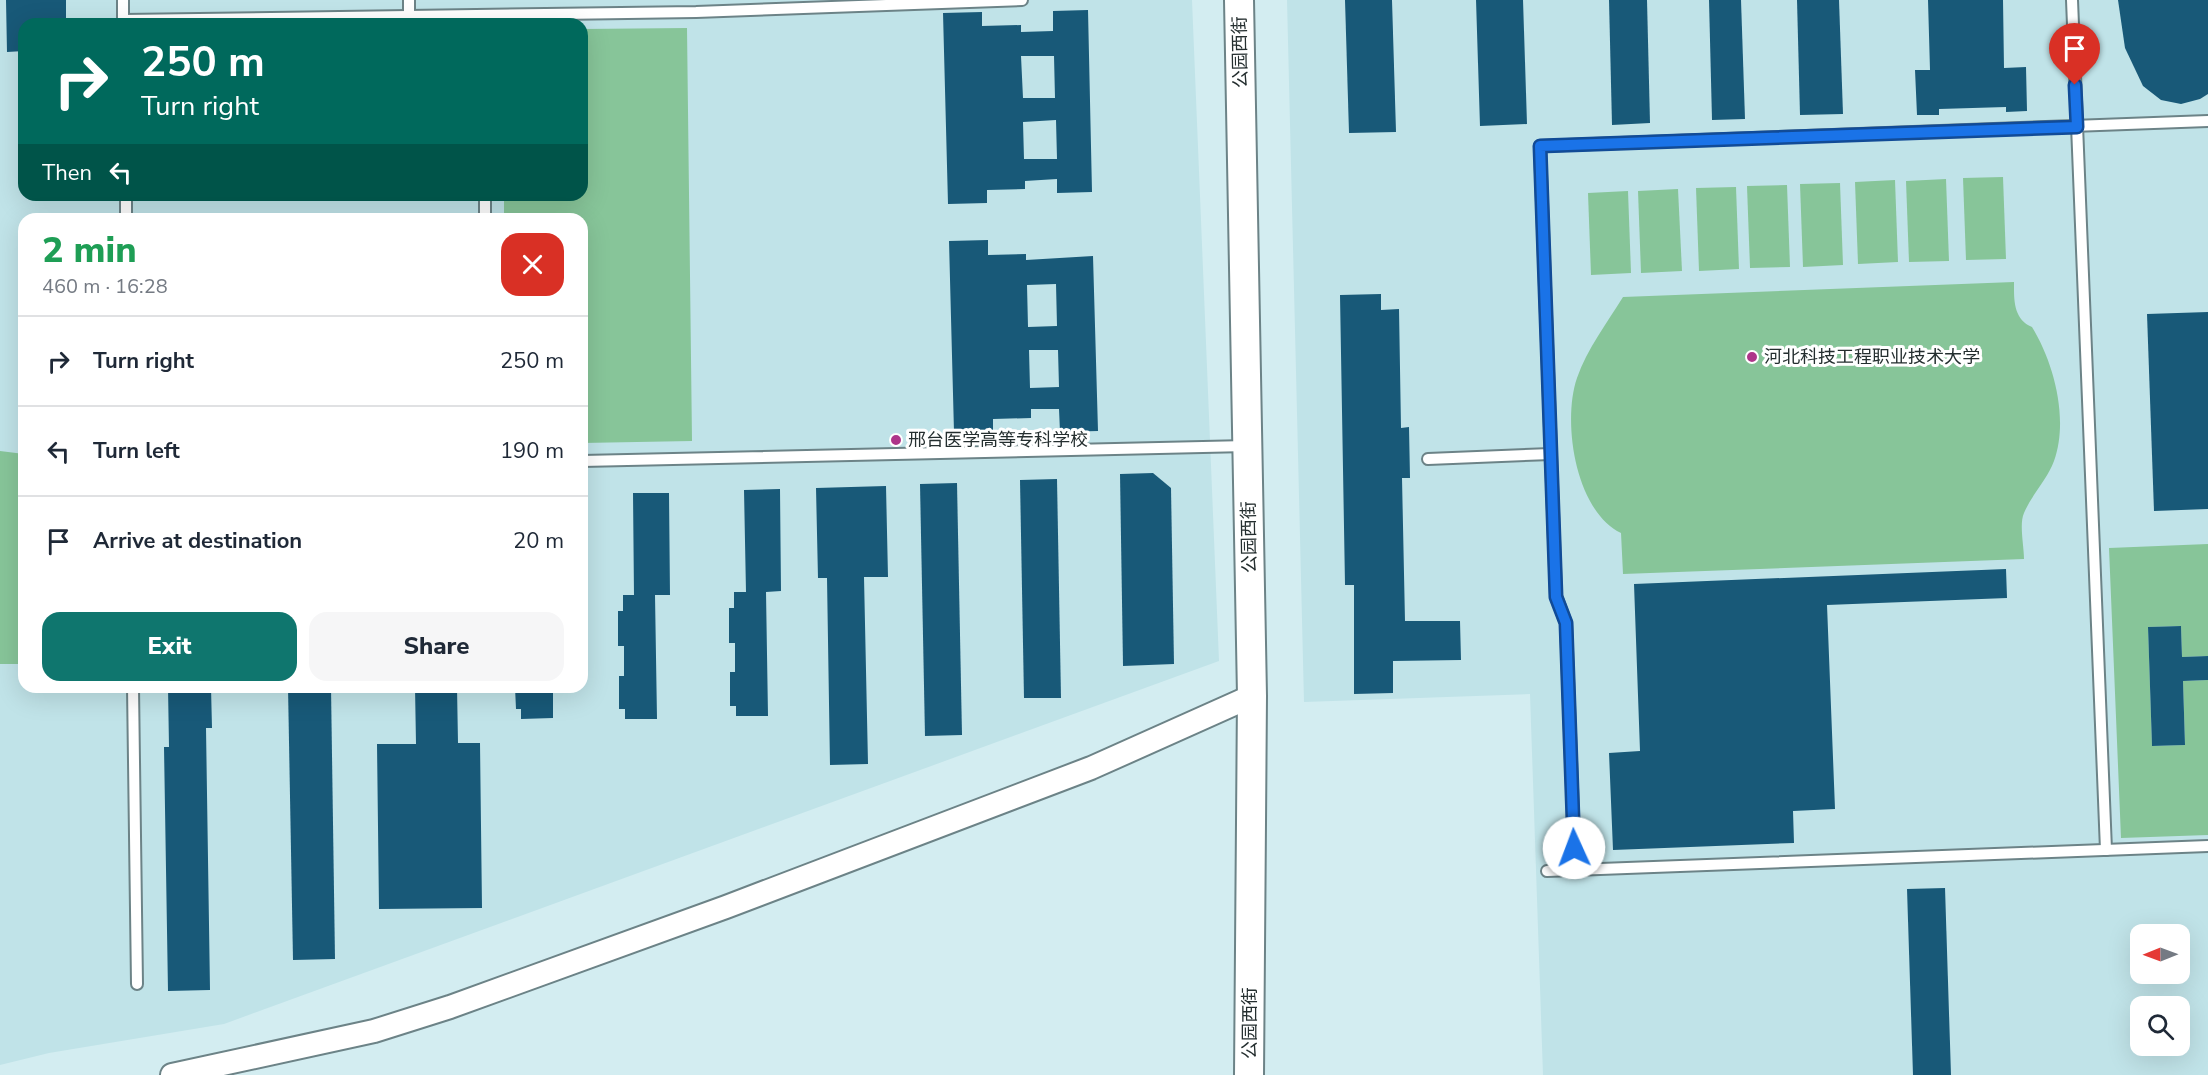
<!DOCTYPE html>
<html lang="en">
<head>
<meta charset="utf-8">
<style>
  body { margin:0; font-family:"Nunito Sans","Noto Sans SC",sans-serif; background:#f6f6f7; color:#1f2937; height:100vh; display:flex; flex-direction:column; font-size:22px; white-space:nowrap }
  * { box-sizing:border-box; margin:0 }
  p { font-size:20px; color:#747a83 }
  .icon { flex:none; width:33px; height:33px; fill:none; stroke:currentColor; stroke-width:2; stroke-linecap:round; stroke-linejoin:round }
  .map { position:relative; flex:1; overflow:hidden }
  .details { position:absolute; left:18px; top:213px; width:570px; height:480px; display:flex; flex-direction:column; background:#fff; border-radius:18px; box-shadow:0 6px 24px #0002 }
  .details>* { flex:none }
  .top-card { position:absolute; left:18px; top:18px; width:570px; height:183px; border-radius:18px; box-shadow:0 6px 24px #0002; background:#00695c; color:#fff; overflow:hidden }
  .needle { width:39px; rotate:269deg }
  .tools { position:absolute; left:2130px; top:924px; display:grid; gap:12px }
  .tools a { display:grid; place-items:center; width:60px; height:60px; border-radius:12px; background:#fff; box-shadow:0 6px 24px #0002; font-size:30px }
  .pin { position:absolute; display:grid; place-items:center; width:51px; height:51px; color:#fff; margin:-62px -26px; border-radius:50% 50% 50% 0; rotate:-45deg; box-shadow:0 0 6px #0007 }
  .pin .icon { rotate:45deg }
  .me { position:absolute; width:66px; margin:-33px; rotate:358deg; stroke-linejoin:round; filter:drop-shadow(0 0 4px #0008) }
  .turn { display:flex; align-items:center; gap:21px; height:126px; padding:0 24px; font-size:27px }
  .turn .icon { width:78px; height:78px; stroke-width:2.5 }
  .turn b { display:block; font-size:42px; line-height:51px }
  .then { display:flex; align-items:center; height:57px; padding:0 24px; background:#0003; gap:12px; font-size:22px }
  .round { display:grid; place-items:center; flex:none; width:63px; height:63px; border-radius:18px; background:#f6f6f7 }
  .overview { display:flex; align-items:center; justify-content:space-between; height:102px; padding:0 24px }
  h1 { font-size:36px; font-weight:800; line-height:45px; color:#1e9e55 }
  .button { display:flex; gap:12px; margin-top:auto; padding:12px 24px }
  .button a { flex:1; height:69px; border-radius:18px; background:#0f766e; color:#fff; font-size:24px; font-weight:800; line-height:69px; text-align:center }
  .button a+a { background:#f6f6f7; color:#1f2937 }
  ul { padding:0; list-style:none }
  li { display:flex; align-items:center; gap:18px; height:90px; padding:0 24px; border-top:2px solid #e0e1e3 }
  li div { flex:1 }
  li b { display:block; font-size:22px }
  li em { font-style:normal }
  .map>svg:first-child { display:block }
  .built { fill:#c0e3e8; fill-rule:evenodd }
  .green { fill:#87c599 }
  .building { fill:#185978; fill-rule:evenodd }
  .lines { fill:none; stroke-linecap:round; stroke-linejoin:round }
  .service-casing { stroke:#6c8387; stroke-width:14 }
  .minor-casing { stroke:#6c8387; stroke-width:26 }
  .tertiary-casing { stroke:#6c8387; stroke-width:32 }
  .service { stroke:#fff; stroke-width:10 }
  .minor { stroke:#fff; stroke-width:22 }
  .tertiary { stroke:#fff; stroke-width:28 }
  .route-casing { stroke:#114b97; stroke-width:15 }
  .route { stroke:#1a73e8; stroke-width:10 }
  .poi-dot { fill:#ae358a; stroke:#fff; stroke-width:2 }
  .labels { text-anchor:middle; stroke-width:6; stroke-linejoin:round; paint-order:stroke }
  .street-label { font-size:18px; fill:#242e2f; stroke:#fff }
  .poi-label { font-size:18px; fill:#242e2f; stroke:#fff; text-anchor:start }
</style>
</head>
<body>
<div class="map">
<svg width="2208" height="1075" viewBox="0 0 2208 1075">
  <rect width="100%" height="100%" fill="#d3edf1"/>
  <!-- built -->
  <g class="built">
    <path d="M 0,0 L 1192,0 L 1219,661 L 224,1024 L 49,1053 L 0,1065 ZM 24,24 L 582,24 L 582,195 L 24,195 ZM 24,219 L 582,219 L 582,687 L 24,687 Z"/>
    <path d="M 1287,0 L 2208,0 L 2208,1075 L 1543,1075 L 1530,694 L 1304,702 ZM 2140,934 L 2180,934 L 2180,974 L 2140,974 ZM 2140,1006 L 2180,1006 L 2180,1046 L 2140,1046 Z"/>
  </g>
  <!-- green -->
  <g class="green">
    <polygon points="687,28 692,441 582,443 582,219 504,219 504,195 582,195 582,29"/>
    <polygon points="2003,177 2006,259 1966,260 1963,178"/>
    <polygon points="1946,179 1949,261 1909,262 1906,181"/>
    <polygon points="1895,180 1898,262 1858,264 1855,182"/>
    <polygon points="1840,183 1843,265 1803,267 1800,184"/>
    <polygon points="1787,185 1790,267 1750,268 1747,186"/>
    <polygon points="1736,187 1739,269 1699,271 1696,188"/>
    <polygon points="1678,189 1682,271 1641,273 1638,191"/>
    <polygon points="1628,191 1631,273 1591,275 1588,193"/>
    <path d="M 2014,282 C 2014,299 2013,319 2032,327 C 2054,363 2069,419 2054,461 C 2047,480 2032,494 2024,513 C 2019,524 2024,546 2024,559 L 1623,574 L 1621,533 C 1575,511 1562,421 1577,378 C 1587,349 1607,323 1623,297 Z"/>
    <polygon points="0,451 24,454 24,664 0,664"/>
    <polygon points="2208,544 2208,656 2182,657 2181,626 2148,627 2152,746 2185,745 2183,681 2208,680 2208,835 2121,838 2109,548"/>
  </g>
  <!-- building -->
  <g class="building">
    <polygon points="6,0 66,0 66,24 24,24 24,51 7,52"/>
    <polygon points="1345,0 1392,0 1396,132 1349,133"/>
    <polygon points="1476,0 1523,0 1527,124 1480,126"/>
    <polygon points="1609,0 1647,0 1650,123 1612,125"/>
    <polygon points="1709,0 1741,0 1745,119 1712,120"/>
    <polygon points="1797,0 1839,0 1843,114 1800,115"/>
    <polygon points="1928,0 2003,0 2004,68 2026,67 2027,111 2006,112 2006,107 1939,109 1939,115 1917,115 1915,70 1930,70"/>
    <polygon points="2118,0 2208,0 2208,94 2200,99 2181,104 2161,100 2143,86 2125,48"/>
    <path d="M 1088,10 L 1092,192 L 1057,193 L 1057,179 L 1025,181 L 1025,189 L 987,190 L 987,203 L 948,204 L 943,13 L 982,12 L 982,26 L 1021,25 L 1021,32 L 1053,31 L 1053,11 ZM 1021,56 L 1054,56 L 1055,98 L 1023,98 ZM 1056,120 L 1057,159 L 1024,159 L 1023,122 Z"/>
    <path d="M 988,240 L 988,255 L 1026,254 L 1026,260 L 1093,256 L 1098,431 L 1060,432 L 1059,409 L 1031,409 L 1031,418 L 993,419 L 993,431 L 954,432 L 949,241 ZM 1056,284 L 1057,326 L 1028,327 L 1027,285 ZM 1029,350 L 1058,350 L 1059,387 L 1030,388 Z"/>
    <polygon points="1381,294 1381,310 1399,309 1401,428 1409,427 1410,478 1402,478 1405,621 1460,621 1461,660 1393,661 1393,693 1354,694 1354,585 1345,585 1340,295"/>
    <polygon points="2208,312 2208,509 2154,511 2147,314"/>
    <polygon points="1153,473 1171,488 1174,664 1123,666 1120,474"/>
    <polygon points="1057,479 1061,698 1024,698 1020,480"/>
    <polygon points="957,483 962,735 925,736 920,484"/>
    <polygon points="886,486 888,577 864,577 868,764 830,765 827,578 818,578 816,488"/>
    <polygon points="780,489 781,591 766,592 768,716 736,716 736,706 730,706 730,672 735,672 735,643 729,643 729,608 734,608 734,592 746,592 744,490"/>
    <polygon points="633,493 669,493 670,595 655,595 657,719 625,719 625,709 619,709 619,676 624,676 624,646 618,646 618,611 623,611 623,595 634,595"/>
    <polygon points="2006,569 2007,598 1827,605 1835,809 1793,811 1794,843 1613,850 1609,753 1640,751 1634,584"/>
    <polygon points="2181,626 2182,657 2208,656 2208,680 2183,681 2185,745 2152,746 2148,627"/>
    <polygon points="168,687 211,687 212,728 206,728 210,990 168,991 164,747 169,747"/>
    <polygon points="288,687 331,687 335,959 293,960"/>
    <polygon points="415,687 457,687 458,743 480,743 482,908 379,909 377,744 416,744"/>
    <polygon points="515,687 553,687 553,718 521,719 521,709 516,709"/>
    <polygon points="1945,888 1951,1075 1913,1075 1907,889"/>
  </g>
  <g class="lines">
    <!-- service casing -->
    <g class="service-casing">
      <g id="service">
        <polyline points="123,0 123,24"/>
        <polyline points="409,0 409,18"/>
        <polyline points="2072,0 2106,850"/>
        <polyline points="123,20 696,12 1022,0"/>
        <polyline points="126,195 126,219"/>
        <polyline points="485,195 485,219"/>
        <polyline points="1428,459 1551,454"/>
        <polyline points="582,461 1247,446"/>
        <polyline points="133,687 137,984"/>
        <polyline points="1575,870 1566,623 1556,596 1540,146 2208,121"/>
        <polyline points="1547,871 2208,846"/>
      </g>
    </g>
    <!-- minor casing -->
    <g class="minor-casing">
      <polyline id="minor" points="172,1075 374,1031 450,1007 726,907 1091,768 1252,696"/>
    </g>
    <!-- tertiary casing -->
    <g class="tertiary-casing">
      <polyline id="tertiary" points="1239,0 1252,696 1249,1075"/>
    </g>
    <!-- service -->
    <use href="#service" class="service"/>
    <!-- minor -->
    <use href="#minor" class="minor"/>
    <!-- tertiary -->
    <use href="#tertiary" class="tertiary"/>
  </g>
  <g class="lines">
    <!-- route casing -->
    <g class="route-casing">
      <polyline id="route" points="1574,848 1566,623 1556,597 1540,146 2077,127 2075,85"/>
    </g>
    <!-- route -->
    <use href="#route" class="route"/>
  </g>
  <!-- markers -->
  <g class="poi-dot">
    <circle cx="1752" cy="357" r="6"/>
    <circle cx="896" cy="440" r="6"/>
  </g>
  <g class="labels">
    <!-- street labels -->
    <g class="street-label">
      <text transform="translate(1240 52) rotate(-91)" y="6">公园西街</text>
      <text transform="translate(1249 537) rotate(-91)" y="6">公园西街</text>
      <text transform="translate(1250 1023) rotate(-90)" y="6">公园西街</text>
    </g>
    <!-- poi labels -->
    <g class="poi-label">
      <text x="1764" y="363">河北科技工程职业技术大学</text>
      <text x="908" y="446">邢台医学高等专科学校</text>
    </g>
  </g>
</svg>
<div class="tools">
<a><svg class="needle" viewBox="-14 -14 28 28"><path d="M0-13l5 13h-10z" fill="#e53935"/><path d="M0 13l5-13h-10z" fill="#747a83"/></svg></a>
<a><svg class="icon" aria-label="search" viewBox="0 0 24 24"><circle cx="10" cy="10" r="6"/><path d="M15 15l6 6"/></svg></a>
</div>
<div class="pin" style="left:2075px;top:85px;background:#d93025"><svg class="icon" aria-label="arrive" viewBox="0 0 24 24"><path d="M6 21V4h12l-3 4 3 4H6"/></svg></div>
<svg class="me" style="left:1574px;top:848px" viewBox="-20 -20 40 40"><circle r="19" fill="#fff"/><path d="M0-13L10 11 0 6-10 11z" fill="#1a73e8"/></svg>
<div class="top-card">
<div class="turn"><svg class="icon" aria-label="right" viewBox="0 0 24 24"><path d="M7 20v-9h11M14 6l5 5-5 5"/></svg><div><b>250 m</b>Turn right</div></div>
<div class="then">Then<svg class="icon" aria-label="left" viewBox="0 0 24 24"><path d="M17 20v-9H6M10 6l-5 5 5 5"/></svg></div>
</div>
<section class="details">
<div class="overview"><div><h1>2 min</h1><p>460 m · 16:28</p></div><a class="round" style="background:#d93025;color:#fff"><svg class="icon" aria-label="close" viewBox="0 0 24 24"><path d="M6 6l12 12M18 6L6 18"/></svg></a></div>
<ul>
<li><svg class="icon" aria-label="right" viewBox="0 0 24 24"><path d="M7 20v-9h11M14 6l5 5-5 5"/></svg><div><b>Turn right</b></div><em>250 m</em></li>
<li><svg class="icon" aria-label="left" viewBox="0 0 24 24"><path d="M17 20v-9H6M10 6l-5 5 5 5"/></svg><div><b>Turn left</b></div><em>190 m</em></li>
<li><svg class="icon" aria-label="arrive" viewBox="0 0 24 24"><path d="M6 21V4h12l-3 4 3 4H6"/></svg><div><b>Arrive at destination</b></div><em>20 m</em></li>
</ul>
<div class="button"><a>Exit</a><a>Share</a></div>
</section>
</div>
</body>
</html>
